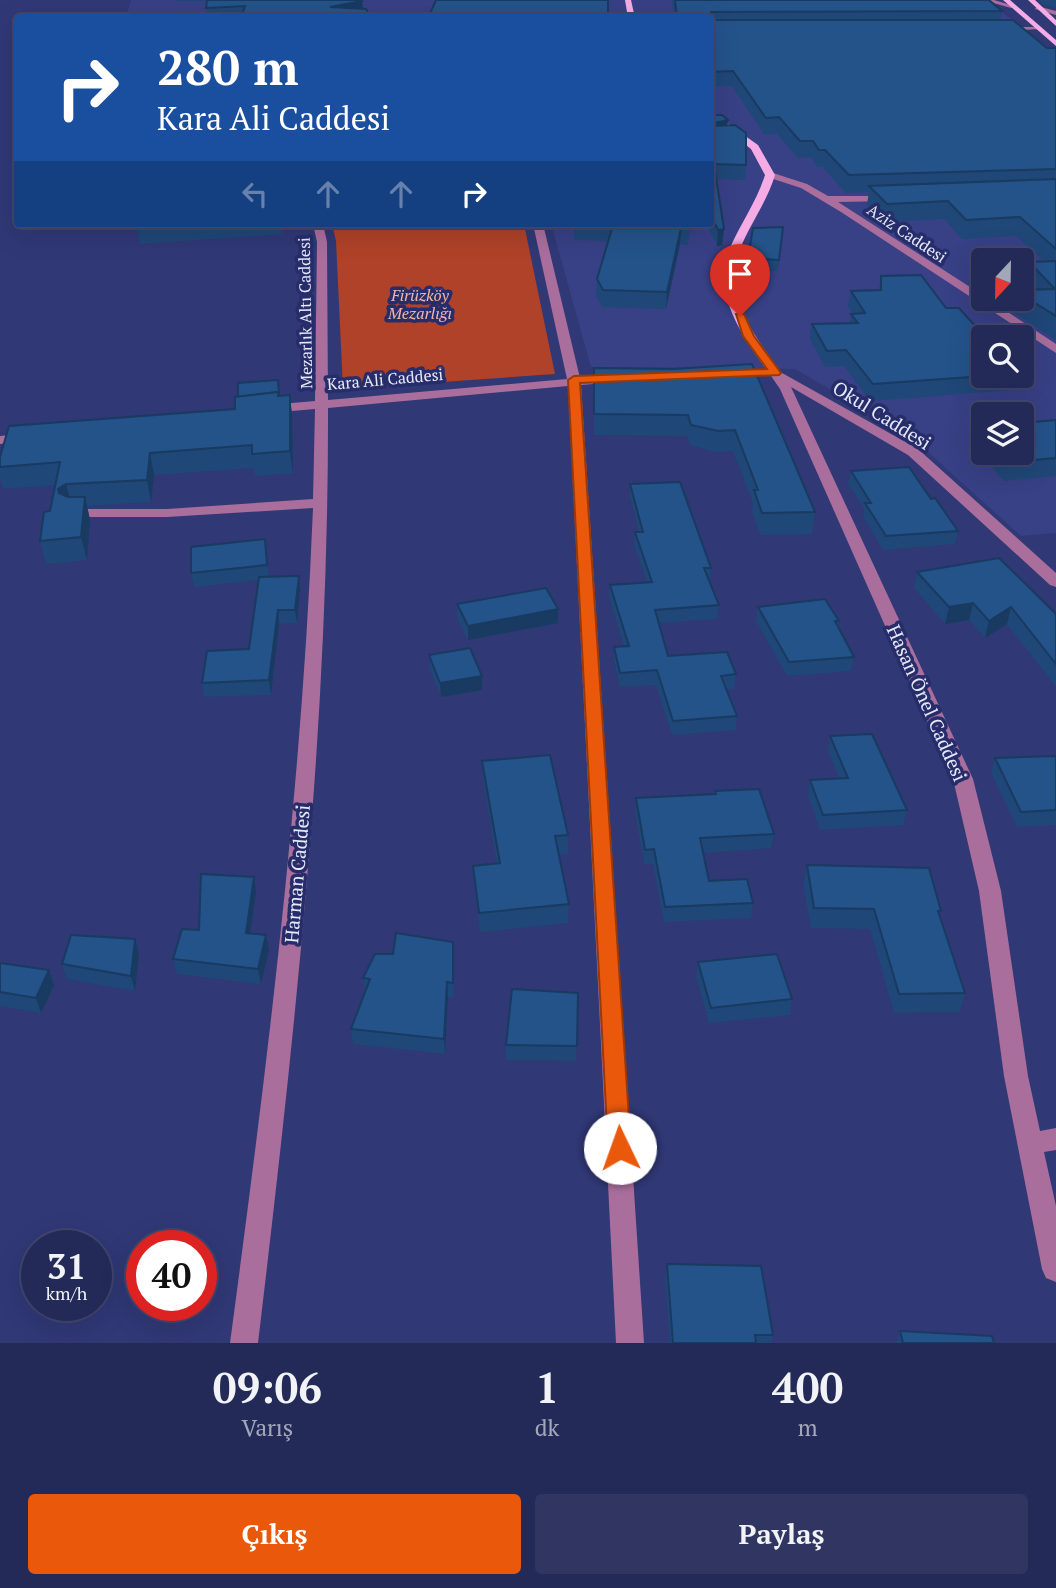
<!DOCTYPE html>
<html lang="tr">
<head>
<meta charset="utf-8">
<style>
  body { margin:0; font-family:"PT Serif",serif; background:#303661; color:#f1f3f6; height:100vh; display:flex; flex-direction:column; font-size:26px; white-space:nowrap }
  * { box-sizing:border-box; margin:0 }
  p { font-size:23px; color:#a3a7ba }
  .icon { flex:none; width:38px; height:38px; fill:none; stroke:currentColor; stroke-width:2; stroke-linecap:round; stroke-linejoin:round }
  .map { position:relative; height:1343px; overflow:hidden }
  .details { display:flex; flex-direction:column; background:#242a58; flex:1 }
  .details>* { flex:none }
  .guide { position:absolute; left:14px; top:14px; width:700px; height:214px; border-radius:7px; box-shadow:0 7px 28px #0002,0 0 0 2px #41466e; background:#1a4fa0; color:#fff; overflow:hidden }
  .needle { width:46px; rotate:202deg }
  .fabs { position:absolute; left:971px; top:248px; display:grid; gap:14px }
  .fabs a { display:grid; place-items:center; width:63px; height:63px; border-radius:7px; background:#242a58; box-shadow:0 7px 28px #0002,0 0 0 2px #41466e; font-size:35px }
  .speed { position:absolute; left:21px; top:1230px; display:flex; gap:14px; font-size:35px; font-weight:700; text-align:center }
  .speed>* { display:grid; place-content:center; width:91px; height:91px; border-radius:50%; background:#242a58; box-shadow:0 7px 28px #0002,0 0 0 2px #41466e; line-height:1 }
  .speed small { font-size:18px; font-weight:400 }
  .speed .limit { border:10px solid #d22; background:#fff; color:#111 }
  .pin { position:absolute; display:grid; place-items:center; width:60px; height:60px; color:#fff; margin:-72px -30px; border-radius:50% 50% 50% 0; rotate:-45deg; box-shadow:0 0 7px #0007 }
  .pin .icon { rotate:45deg }
  .me { position:absolute; width:77px; margin:-38px; rotate:357deg; stroke-linejoin:round; filter:drop-shadow(0 0 5px #0008) }
  .turn { display:flex; align-items:center; gap:24px; height:147px; padding:0 28px; font-size:32px }
  .turn .icon { width:91px; height:91px; stroke-width:2.5 }
  .turn b { display:block; font-size:49px; line-height:60px }
  .lanes { display:flex; align-items:center; height:66px; padding:0 28px; background:#0003; justify-content:center; gap:35px; direction:ltr }
  .lanes .off { opacity:.35 }
  .eta { display:flex; justify-content:space-evenly; align-items:center; height:119px; text-align:center }
  .eta b { font-size:42px; font-weight:600; line-height:49px }
  .cta { display:flex; gap:14px; margin-top:auto; padding:14px 28px }
  .cta a { flex:1; height:80px; border-radius:7px; background:#ea580c; color:#fff; font-size:28px; font-weight:600; line-height:80px; text-align:center }
  .cta a+a { background:#303661; color:#f1f3f6 }
  .map>svg:first-child { display:block }
  .built { fill:#384086; fill-rule:evenodd }
  .green { fill:#af4229 }
  .lines { fill:none; stroke-linecap:round; stroke-linejoin:round }
  .minor { fill:#a96e9c; fill-rule:evenodd }
  .major { fill:#f5ace5; fill-rule:evenodd }
  .wall { fill:#1f4777 }
  .shaded-wall { fill:#193a61 }
  .building { fill:#24538a; stroke:#193a61; stroke-width:2 }
  .route { fill:#ea580c; stroke:#983908; stroke-width:2 }
  .labels { text-anchor:middle; stroke-width:7; stroke-linejoin:round; paint-order:stroke }
  .far-street-label { font-size:16px; fill:#e5e9f8; stroke:#272d6a }
  .far-park-label { font-size:16px; font-style:italic; fill:#f2b5a5; stroke:#272d6a }
  .street-label { font-size:19px; fill:#e5e9f8; stroke:#272d6a }
</style>
</head>
<body>
<div class="map">
<svg width="1056" height="1343" viewBox="0 0 1056 1343">
  <rect width="100%" height="100%" fill="#303876"/>
  <!-- built -->
  <path class="built" d="M 131,0 L 993,0 L 1003,13 L 1056,53 L 1056,533 L 1021,536 L 909,435 L 795,369 L 591,367 L 551,224 L 710,224 L 710,18 L 126,18 ZM 984,261 L 1022,261 L 1022,299 L 984,299 ZM 984,338 L 1022,338 L 1022,376 L 984,376 ZM 984,415 L 1022,415 L 1022,453 L 984,453 Z"/>
  <!-- green -->
  <polygon class="green" points="332,224 524,224 555,374 343,389 336,241"/>
  <g class="lines">
    <!-- minor -->
    <g class="minor">
      <polygon points="983,0 994,0 1014,6 1011,8"/>
      <polygon points="1037,6 1056,11 1056,15 1035,9"/>
      <polygon points="378,14 380,17 334,18 337,16"/>
      <polygon points="1002,27 1037,27 1041,29 999,31"/>
      <polygon points="770,172 807,184 828,196 895,196 895,200 892,201 838,202 984,296 984,299 988,299 1056,344 1056,353 841,212 801,188 767,177 767,173"/>
      <path d="M 313,224 L 323,224 L 327,242 L 328,400 L 567,379 L 533,224 L 543,224 L 580,378 L 618,374 L 624,378 L 618,382 L 581,385 L 644,1343 L 616,1343 L 568,386 L 328,408 C 329,721 295,1033 258,1343 L 230,1343 C 267,1066 302,788 313,508 L 167,517 L 73,517 L 66,513 L 73,509 L 167,509 L 313,499 L 315,409 L 269,413 L 262,409 L 269,405 L 315,401 L 317,242 Z"/>
      <polygon points="775,369 918,449 1056,573 1056,587 1050,585 908,455 791,387 973,779 1001,891 1028,1076 1040,1131 1056,1128 1056,1150 1044,1152 1056,1206 1056,1282 1046,1278 1042,1269 1004,1076 979,891 953,779 780,389 769,373"/>
      <polygon points="29,433 34,434 34,440 0,444 0,436"/>
    </g>
    <!-- major -->
    <g class="major">
      <polygon points="625,0 631,0 635,18 628,18"/>
      <polygon points="1003,0 1010,0 1056,40 1056,46"/>
      <polygon points="1028,0 1035,0 1056,20 1056,26"/>
      <path d="M 710,111 L 758,145 L 775,175 C 767,202 750,224 740,249 C 722,296 756,337 781,373 L 779,376 L 771,376 C 745,339 710,295 730,248 C 741,223 757,201 765,175 L 751,149 L 710,117 Z"/>
    </g>
  </g>
  <!-- wall -->
  <g class="wall">
    <polygon points="177,0 361,0 362,9 371,18 207,18 206,1 177,1"/>
    <polygon points="672,0 989,0 1002,11 1000,20 1047,48 1056,48 1056,340 1010,310 1012,299 1022,299 1022,290 1032,290 1024,281 1029,262 1044,261 1016,236 962,239 944,219 884,222 867,204 869,192 846,193 823,167 817,167 811,157 798,158 777,134 764,134 732,86 710,87 710,18 674,18"/>
    <polygon points="1038,0 1056,0 1056,8 1044,5"/>
    <polygon points="710,115 727,125 746,165 745,180 716,179 724,229 722,245 717,246 706,224 710,224"/>
    <polygon points="138,224 281,224 282,234 140,244 137,229"/>
    <polygon points="574,224 690,229 688,245 680,244 666,309 602,307 596,296 597,279 608,241 574,240"/>
    <polygon points="783,227 778,271 747,269 748,258"/>
    <polygon points="881,276 984,376 1017,376 1014,390 870,401 844,366 825,367 810,339 812,324 850,323 851,314 853,314 848,306 851,291 879,290"/>
    <polygon points="752,364 815,512 812,534 760,535 752,511 753,503 733,451 716,452 690,445 687,436 594,435 594,368 672,369"/>
    <polygon points="290,395 292,416 293,473 255,476 254,468 154,475 151,502 87,506 90,520 87,560 46,564 40,541 50,511 55,485 3,489 0,477 0,457 235,409 279,396"/>
    <polygon points="1056,420 1056,476 1004,481 973,445 977,426 984,426 984,453 1022,453"/>
    <polygon points="851,471 931,499 958,531 955,544 883,550 863,516 864,508 848,484"/>
    <polygon points="630,484 711,568 710,581 709,581 719,605 717,619 659,623 668,656 736,674 734,689 727,689 737,716 736,730 672,735 656,685 620,687 614,661 614,647 624,646 609,598 610,585 647,582 634,545 635,532 639,532 630,497"/>
    <polygon points="265,539 269,577 300,590 297,623 279,624 271,695 204,697 202,683 249,649 259,580 194,587 191,573"/>
    <polygon points="917,572 1056,614 1056,687 1007,624 985,638 969,620 945,624 914,588"/>
    <polygon points="457,604 558,609 558,623 468,640 457,618"/>
    <polygon points="758,607 839,621 838,627 854,657 851,671 787,676 756,621"/>
    <polygon points="429,655 482,690 441,697 430,669"/>
    <polygon points="830,736 907,810 903,825 820,830 808,795 810,780 839,778 828,751"/>
    <polygon points="1056,756 1056,825 1017,827 991,773 995,758"/>
    <polygon points="482,761 568,835 568,854 558,855 569,904 568,923 480,932 474,885 473,866 497,863 483,779"/>
    <polygon points="715,791 774,834 771,848 703,853 709,881 753,903 751,918 664,922 653,864 644,864 635,812 636,798 715,795"/>
    <polygon points="807,865 941,911 939,916 965,993 960,1012 894,1013 870,929 811,928 803,884"/>
    <polygon points="256,892 250,934 269,950 261,984 177,974 173,959 199,930"/>
    <polygon points="135,939 139,954 135,991 67,979 62,964"/>
    <polygon points="453,957 454,998 448,997 445,1054 353,1044 351,1029 365,992 363,978"/>
    <polygon points="698,962 792,999 790,1015 709,1023 696,977"/>
    <polygon points="0,963 54,985 41,1013 0,1006"/>
    <polygon points="578,993 576,1061 506,1060 506,1045"/>
    <polygon points="667,1264 773,1335 771,1343 670,1343 665,1278"/>
    <polygon points="900,1331 994,1343 896,1343"/>
  </g>
  <!-- shaded-wall -->
  <g class="shaded-wall">
    <polygon points="362,1 363,12 330,7"/>
    <polygon points="728,120 727,134 710,138 710,124"/>
    <polygon points="681,228 680,244 666,309 667,292"/>
    <polygon points="724,229 722,245 717,246 718,230"/>
    <polygon points="290,395 292,416 293,473 290,451"/>
    <polygon points="150,453 154,475 151,502 147,480"/>
    <polygon points="66,484 72,507 64,512 58,489"/>
    <polygon points="85,497 90,520 87,560 81,537"/>
    <polygon points="299,576 300,590 297,623 295,610"/>
    <polygon points="973,603 969,620 945,624 949,607"/>
    <polygon points="1011,607 1007,624 985,638 989,621"/>
    <polygon points="558,609 558,623 468,640 468,626"/>
    <polygon points="278,610 279,624 271,695 269,680"/>
    <polygon points="482,676 482,690 441,697 440,683"/>
    <polygon points="254,877 256,892 248,948 246,933"/>
    <polygon points="266,935 269,950 261,984 258,969"/>
    <polygon points="135,939 139,954 135,991 131,976"/>
    <polygon points="49,970 54,985 41,1013 36,998"/>
    <polygon points="447,982 448,997 445,1054 444,1039"/>
  </g>
  <!-- building -->
  <g class="building">
    <polygon points="207,0 361,0 362,1 330,7 366,9 371,18 241,18 245,6 206,8"/>
    <polygon points="436,0 608,0 608,18 428,18"/>
    <polygon points="675,0 989,0 1002,11 711,12 709,18 677,18"/>
    <polygon points="710,20 1013,20 1047,48 1056,48 1056,169 849,175 825,150 819,150 813,141 800,141 779,117 766,118 733,71 710,72"/>
    <polygon points="710,115 722,115 728,120 710,124"/>
    <polygon points="735,125 746,133 746,165 714,164 724,229 718,230 710,214 710,126"/>
    <polygon points="1056,179 1056,249 1020,217 966,220 948,201 887,204 869,186"/>
    <polygon points="138,224 207,224 137,229"/>
    <polygon points="581,224 689,224 690,229 681,228 667,292 603,290 597,279 613,225"/>
    <polygon points="783,227 779,260 748,258 753,228"/>
    <polygon points="1056,261 1056,316 1022,295 1022,290 1055,289 1029,262"/>
    <polygon points="921,275 946,308 959,308 986,338 984,338 984,376 985,376 873,384 846,350 827,351 812,324 858,323 851,314 865,313 851,291 881,290 881,276"/>
    <polygon points="752,364 815,512 762,513 754,490 758,490 735,430 718,431 691,425 688,415 594,414 594,368 672,369"/>
    <polygon points="278,380 279,394 278,394 278,392 238,397 238,383"/>
    <polygon points="278,392 278,396 290,395 290,451 252,454 252,445 150,453 147,480 66,484 58,489 59,493 68,497 85,497 81,537 40,541 44,512 50,511 60,462 0,467 0,457 9,426 235,409 235,397"/>
    <polygon points="1056,420 1056,458 1009,462 1001,453 1022,453 1022,423"/>
    <polygon points="977,426 984,426 984,433"/>
    <polygon points="909,467 931,499 935,498 958,531 886,536 865,503 871,503 851,471"/>
    <polygon points="680,482 711,568 704,568 719,605 655,610 668,656 727,652 736,674 721,676 737,716 673,721 657,670 620,673 614,647 629,646 610,585 652,582 635,532 643,532 630,484"/>
    <polygon points="265,539 267,565 191,573 191,547"/>
    <polygon points="999,558 1056,614 1056,664 1011,607 989,621 973,603 949,607 917,572"/>
    <polygon points="299,576 295,610 278,610 269,680 202,683 207,651 249,649 259,577"/>
    <polygon points="546,588 558,609 468,626 457,604"/>
    <polygon points="825,599 839,621 835,621 854,657 789,662 758,607"/>
    <polygon points="470,648 482,676 440,683 429,655"/>
    <polygon points="872,734 907,810 823,815 810,780 848,778 830,736"/>
    <polygon points="550,755 568,835 555,836 569,904 479,913 473,866 500,863 482,761"/>
    <polygon points="1056,756 1056,810 1021,812 995,758"/>
    <polygon points="759,789 774,834 700,838 709,881 747,879 753,903 665,907 654,849 645,850 636,798 716,794 715,791"/>
    <polygon points="807,865 929,868 941,911 938,911 965,993 899,994 874,909 814,908"/>
    <polygon points="201,874 254,877 246,933 266,935 258,969 173,959 182,929 199,930"/>
    <polygon points="396,933 453,942 453,983 447,982 444,1039 351,1029 370,979 363,978 375,954 393,954"/>
    <polygon points="71,935 135,939 131,976 62,964"/>
    <polygon points="777,954 792,999 711,1008 698,962"/>
    <polygon points="0,963 49,970 36,998 0,992"/>
    <polygon points="512,989 578,993 577,1046 506,1045"/>
    <polygon points="667,1264 761,1266 773,1335 755,1335 756,1343 673,1343"/>
    <polygon points="900,1331 992,1336 994,1343 903,1343"/>
  </g>
  <!-- route -->
  <polygon class="route" points="736,314 744,314 754,336 781,373 779,375 580,383 631,1148 628,1156 620,1158 612,1156 608,1148 568,380 574,376 767,369 743,336"/>
  <g class="labels">
    <!-- far-street labels -->
    <g class="far-street-label">
      <text transform="translate(907 233) rotate(34)" y="6">Aziz Caddesi</text>
      <text transform="translate(305 313) rotate(-91)" y="6">Mezarlık Altı Caddesi</text>
      <text transform="translate(385 379) rotate(-5)" y="6">Kara Ali Caddesi</text>
    </g>
    <!-- far-park labels -->
    <g class="far-park-label">
      <text x="420" y="301">Firüzköy<tspan x="420" dy="18">Mezarlığı</tspan></text>
    </g>
    <!-- street labels -->
    <g class="street-label">
      <text transform="translate(882 415) rotate(32)" y="7">Okul Caddesi</text>
      <text transform="translate(927 703) rotate(66)" y="7">Hasan Önel Caddesi</text>
      <text transform="translate(297 874) rotate(-85)" y="7">Harman Caddesi</text>
    </g>
  </g>
</svg>
<div class="fabs">
<a><svg class="needle" viewBox="-14 -14 28 28"><path d="M0-13l5 13h-10z" fill="#e53935"/><path d="M0 13l5-13h-10z" fill="#a3a7ba"/></svg></a>
<a><svg class="icon" aria-label="search" viewBox="0 0 24 24"><circle cx="10" cy="10" r="6"/><path d="M15 15l6 6"/></svg></a>
<a><svg class="icon" aria-label="layers" viewBox="0 0 24 24"><path d="M12 4l9 5-9 5-9-5zM3 14l9 5 9-5"/></svg></a>
</div>
<div class="speed"><div>31<small>km/h</small></div><div class="limit">40</div></div>
<div class="pin" style="left:740px;top:316px;background:#d93025"><svg class="icon" aria-label="arrive" viewBox="0 0 24 24"><path d="M6 21V4h12l-3 4 3 4H6"/></svg></div>
<svg class="me" style="left:620px;top:1148px" viewBox="-20 -20 40 40"><circle r="19" fill="#fff"/><path d="M0-13L10 11 0 6-10 11z" fill="#ea580c"/></svg>
<div class="guide">
<div class="turn"><svg class="icon" aria-label="right" viewBox="0 0 24 24"><path d="M7 20v-9h11M14 6l5 5-5 5"/></svg><div><b>280 m</b>Kara Ali Caddesi</div></div>
<div class="lanes"><svg class="icon off" aria-label="left" viewBox="0 0 24 24"><path d="M17 20v-9H6M10 6l-5 5 5 5"/></svg><svg class="icon off" aria-label="ahead" viewBox="0 0 24 24"><path d="M12 20V5M6 11l6-6 6 6"/></svg><svg class="icon off" aria-label="ahead" viewBox="0 0 24 24"><path d="M12 20V5M6 11l6-6 6 6"/></svg><svg class="icon" aria-label="right" viewBox="0 0 24 24"><path d="M7 20v-9h11M14 6l5 5-5 5"/></svg></div>
</div>
</div>
<section class="details">
<div class="eta">
<div><b>09:06</b><p>Varış</p></div>
<div><b>1</b><p>dk</p></div>
<div><b>400</b><p>m</p></div>
</div>
<div class="cta"><a>Çıkış</a><a>Paylaş</a></div>
</section>
</body>
</html>
